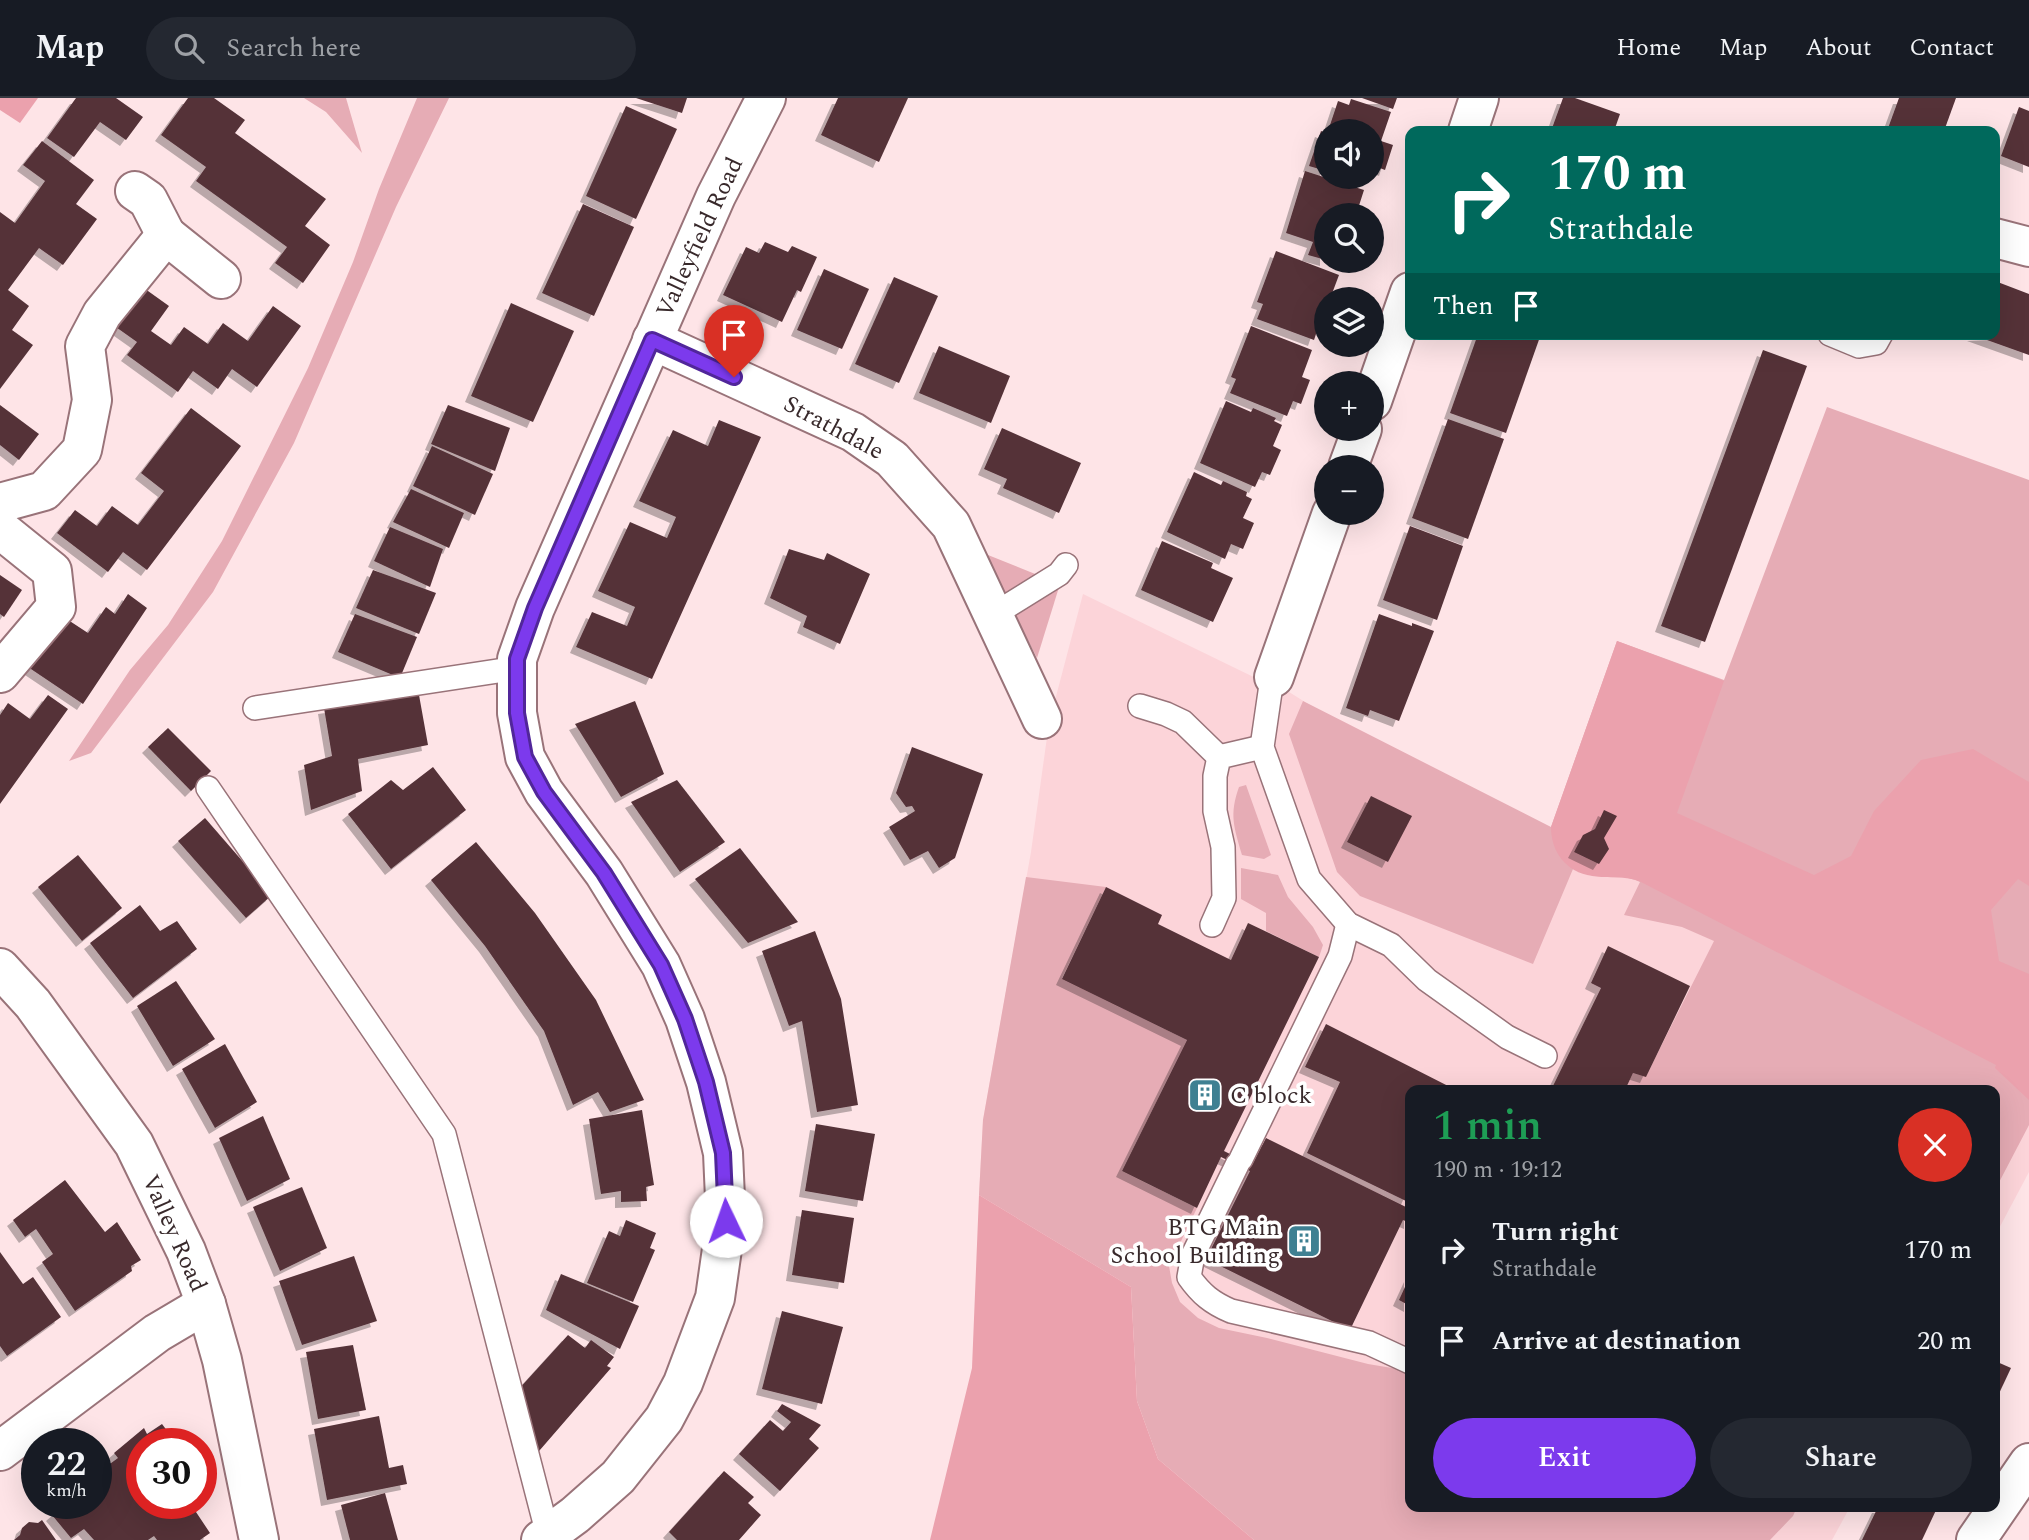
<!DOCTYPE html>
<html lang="en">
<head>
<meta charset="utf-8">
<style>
  body { margin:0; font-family:Spectral,serif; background:#242831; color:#f1f3f6; height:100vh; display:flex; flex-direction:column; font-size:26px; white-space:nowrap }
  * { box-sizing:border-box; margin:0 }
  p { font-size:23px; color:#9ea1a6 }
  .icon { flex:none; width:38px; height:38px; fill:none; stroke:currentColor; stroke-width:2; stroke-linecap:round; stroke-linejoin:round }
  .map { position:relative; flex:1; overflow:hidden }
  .sheet { position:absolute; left:1405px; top:987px; width:595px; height:427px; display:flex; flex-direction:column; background:#171b24; border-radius:14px; box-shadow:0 7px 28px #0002 }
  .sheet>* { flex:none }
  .hud { position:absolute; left:1405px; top:28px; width:595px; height:214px; border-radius:14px; box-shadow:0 7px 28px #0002; background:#00695c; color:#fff; overflow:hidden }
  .tools { position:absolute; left:1314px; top:21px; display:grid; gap:14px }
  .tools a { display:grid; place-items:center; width:70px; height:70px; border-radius:50%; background:#171b24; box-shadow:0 7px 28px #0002; font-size:35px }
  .speed { position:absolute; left:21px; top:1330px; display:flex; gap:14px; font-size:35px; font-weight:700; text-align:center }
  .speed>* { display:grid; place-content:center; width:91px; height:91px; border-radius:50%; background:#171b24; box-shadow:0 7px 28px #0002; line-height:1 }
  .speed small { font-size:18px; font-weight:400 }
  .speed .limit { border:10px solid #d22; background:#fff; color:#111 }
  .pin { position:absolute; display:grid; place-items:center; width:60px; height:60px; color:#fff; margin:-72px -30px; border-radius:50% 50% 50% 0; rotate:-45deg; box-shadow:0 0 7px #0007 }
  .pin .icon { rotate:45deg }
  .me { position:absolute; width:77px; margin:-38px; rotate:357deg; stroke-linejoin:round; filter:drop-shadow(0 0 5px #0008) }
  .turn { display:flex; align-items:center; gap:24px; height:147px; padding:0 28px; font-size:32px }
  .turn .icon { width:91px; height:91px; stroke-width:2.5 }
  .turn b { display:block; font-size:49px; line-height:60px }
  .then { display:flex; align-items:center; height:66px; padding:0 28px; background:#0003; gap:14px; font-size:26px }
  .round { display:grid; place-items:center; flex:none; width:74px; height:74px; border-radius:37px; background:#242831 }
  .headline { display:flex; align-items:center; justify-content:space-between; height:119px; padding:0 28px }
  h1 { font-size:42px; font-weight:600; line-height:52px; color:#1e9e55 }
  .primary-button { display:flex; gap:14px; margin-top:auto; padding:14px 28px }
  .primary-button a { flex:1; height:80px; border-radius:42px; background:#7c3aed; color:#fff; font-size:28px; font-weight:600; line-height:80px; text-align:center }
  .primary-button a+a { background:#242831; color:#f1f3f6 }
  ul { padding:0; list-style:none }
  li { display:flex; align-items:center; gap:21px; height:91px; padding:0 28px }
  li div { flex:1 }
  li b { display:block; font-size:26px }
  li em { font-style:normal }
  header { display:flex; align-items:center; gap:42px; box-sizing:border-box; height:98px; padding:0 35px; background:#171b24; border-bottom:2px solid #363941 }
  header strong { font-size:33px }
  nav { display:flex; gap:38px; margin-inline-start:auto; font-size:24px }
  .search { width:490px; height:63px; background:#242831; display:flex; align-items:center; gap:18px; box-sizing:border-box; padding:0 24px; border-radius:38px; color:#9ea1a6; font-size:26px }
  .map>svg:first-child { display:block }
  .built { fill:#fcd4d9 }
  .green { fill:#e6acb5 }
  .forest { fill:#eba1ad }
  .building { fill:#543339; filter:url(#shadow) }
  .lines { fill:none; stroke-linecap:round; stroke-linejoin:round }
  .service-casing { stroke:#997379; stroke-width:26 }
  .minor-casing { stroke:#997379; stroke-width:42 }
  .service { stroke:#fff; stroke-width:23 }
  .minor { stroke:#fff; stroke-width:38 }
  .route-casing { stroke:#51269a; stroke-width:18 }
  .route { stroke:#7c3aed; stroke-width:12 }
  .labels { text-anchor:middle; stroke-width:7; stroke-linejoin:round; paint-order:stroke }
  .street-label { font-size:24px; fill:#38292b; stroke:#fff }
  .poi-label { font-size:24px; fill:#38292b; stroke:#fff; text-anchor:start }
</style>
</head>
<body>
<header>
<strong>Map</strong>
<div class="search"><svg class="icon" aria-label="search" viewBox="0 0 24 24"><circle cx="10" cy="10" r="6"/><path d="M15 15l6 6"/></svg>Search here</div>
<nav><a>Home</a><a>Map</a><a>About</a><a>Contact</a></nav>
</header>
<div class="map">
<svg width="2029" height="1442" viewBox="0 0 2029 1442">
  <defs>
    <filter id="shadow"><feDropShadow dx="-6" dy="6" stdDeviation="0" flood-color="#0004"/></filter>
  </defs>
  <rect width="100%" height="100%" fill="#fee4e7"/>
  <!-- built -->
  <polygon class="built" points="1083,496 1270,587 1289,594 1576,773 1591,778 1632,780 1723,827 2029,1002 2029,1074 1995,1138 1995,992 1410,992 1410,1409 1850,1409 1832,1442 1254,1442 1131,1189 979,1097 983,1022 1031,754 1049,625"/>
  <!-- green -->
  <g class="green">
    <polygon points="304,0 346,0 362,55 326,14"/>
    <polygon points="417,0 449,0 396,109 294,345 213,494 91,655 69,663 130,572 168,527 222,443 308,270 353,164 379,91"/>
    <path d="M 1827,309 L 2029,382 L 2029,1027 L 1995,1092 L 1995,992 L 1640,992 L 1641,989 L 1627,987 L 1633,975 L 1646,978 L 1714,843 L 1682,829 L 1624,817 L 1640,784 C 1619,774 1595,782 1573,771 L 1533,866 L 1360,798 L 1337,774 L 1289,636 L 1303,603 L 1551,729 L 1617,543 L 1724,582 Z"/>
    <polygon points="983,455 1060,486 1037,560"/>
    <path d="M 1246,687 L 1271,757 L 1264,761 L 1242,757 C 1234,729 1229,717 1239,689 Z"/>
    <polygon points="1241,770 1278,777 1288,799 1313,829 1323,847 1319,859 1266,833 1266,815 1241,801"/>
    <polygon points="1026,779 1106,789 1062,880 1187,942 1122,1073 1197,1110 1169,1168 1172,1185 1180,1204 1198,1220 1219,1230 1267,1240 1368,1266 1410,1273 1410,1409 1797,1409 1793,1418 1770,1442 1254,1442 1158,1361 1137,1303 1131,1189 979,1097 983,1022"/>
  </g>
  <!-- forest -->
  <g class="forest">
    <polygon points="0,0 38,0 20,25 0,12"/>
    <path d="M 1617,543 L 1724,583 L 1677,715 L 1814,777 L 1851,758 L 1874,713 L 1921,662 L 1973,651 L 2029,684 L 2029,788 L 2018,781 L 1991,812 L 1999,863 L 2029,876 L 2029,1002 L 1995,970 L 1996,967 L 1641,784 C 1625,777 1609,781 1592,778 C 1566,774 1551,754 1551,729 Z"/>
    <polygon points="979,1097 1131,1189 1137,1303 1158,1361 1254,1442 930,1442 972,1270"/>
  </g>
  <!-- building -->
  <g class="building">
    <polygon points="76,0 116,0 143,19 126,42 100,24 74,59 47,40"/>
    <polygon points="188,0 214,0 245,22 235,35 326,101 305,128 330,147 303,185 275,165 287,149 196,83 206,69 161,37"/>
    <polygon points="636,0 687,0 682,15"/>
    <polygon points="838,0 908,0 879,64 821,37"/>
    <polygon points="1362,0 1397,0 1393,11"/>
    <polygon points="1563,0 1575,0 1620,16 1614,33 1551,33"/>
    <polygon points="1899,0 1956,0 1944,33 1887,33"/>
    <polygon points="1351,1 1391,14 1381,43 1393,47 1385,72 1372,67 1372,33 1328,33 1338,3 1349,7"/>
    <polygon points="626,8 677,31 636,121 586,98"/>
    <polygon points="2019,9 2029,13 2029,69 2001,58"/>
    <polygon points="1321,33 1326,35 1326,73 1309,68"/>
    <polygon points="42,43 94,82 76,106 97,121 63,167 39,150 8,192 29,208 12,232 33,247 0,291 0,114 15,125 45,83 23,67"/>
    <polygon points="1305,73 1364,92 1356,117 1326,117 1326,162 1308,157 1313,144 1286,135"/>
    <polygon points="583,106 634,129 594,218 542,195"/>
    <polygon points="765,144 788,154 792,148 817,159 801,194 797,192 782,224 723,197 746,149 759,155"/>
    <polygon points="1276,153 1339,177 1330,201 1326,201 1326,230 1319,227 1314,242 1257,221 1263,206 1257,204"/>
    <polygon points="824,171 869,191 842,251 797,232"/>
    <polygon points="894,179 938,198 899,285 855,266"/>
    <polygon points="1995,183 2029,196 2029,257 1973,237 1995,236"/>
    <polygon points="141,188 169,208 151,233 171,247 184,229 208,246 223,225 248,243 273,208 301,228 257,289 232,271 218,291 193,273 178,294 127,257 137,244 113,227"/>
    <polygon points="511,205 574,233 533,324 471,298"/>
    <polygon points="1251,228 1312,252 1302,279 1310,282 1301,306 1293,303 1287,318 1230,295 1236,281 1231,279"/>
    <polygon points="1478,236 1541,236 1506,335 1450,315"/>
    <polygon points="939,248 1010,278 991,325 919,295"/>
    <polygon points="1763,252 1807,268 1705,544 1661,528"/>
    <polygon points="1226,303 1251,314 1253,310 1276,320 1274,323 1282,327 1273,348 1281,352 1270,377 1262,374 1255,389 1200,365"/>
    <polygon points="0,307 39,336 19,362 0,347"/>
    <polygon points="448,307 510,330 495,373 431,346"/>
    <polygon points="191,310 241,348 147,472 123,454 108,474 57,435 75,412 97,428 112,408 138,427 164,393 141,375"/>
    <polygon points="1448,321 1504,341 1468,441 1412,420"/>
    <polygon points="719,322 761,339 652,581 576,549 592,514 627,528 635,509 598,493 630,424 667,440 676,419 639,403 673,332 708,348"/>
    <polygon points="1002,330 1081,365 1059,415 1003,390 1007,381 984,371"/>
    <polygon points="432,348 493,376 475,417 413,388"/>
    <polygon points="1194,374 1221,387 1223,383 1247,394 1246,398 1252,401 1243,420 1254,425 1243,451 1231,446 1225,461 1167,434"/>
    <polygon points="411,391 464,415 449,450 393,424"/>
    <polygon points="1410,428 1463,448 1437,522 1383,502"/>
    <polygon points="390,429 443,451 430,489 374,463"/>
    <polygon points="1162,443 1213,465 1211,470 1233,480 1213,524 1141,492"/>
    <polygon points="789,451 824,462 827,455 870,476 840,546 803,529 807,518 770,500"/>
    <polygon points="373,472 436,495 419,536 356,510"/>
    <polygon points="0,477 22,492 4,519 0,516"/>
    <polygon points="128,496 147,510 83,606 25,567 59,516 88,535 106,509 115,516"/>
    <polygon points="355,516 417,539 400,580 338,554"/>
    <polygon points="1379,516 1412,528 1412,525 1434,533 1399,623 1370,612 1368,618 1346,610"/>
    <polygon points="48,597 68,611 0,706 0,617 8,605 30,621"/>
    <polygon points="419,597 428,647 358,661 362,693 311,712 304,667 332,658 324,610"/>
    <polygon points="635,603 664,676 621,699 575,626"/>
    <polygon points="168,630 211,673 191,693 148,649"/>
    <polygon points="912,649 983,676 955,760 939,770 928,753 910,762 889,729 915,713 912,708 906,709 896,695"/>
    <polygon points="433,669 466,712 391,771 348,716 391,682 403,692"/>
    <polygon points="677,682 725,744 680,774 631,704"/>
    <polygon points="1371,698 1412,718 1388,764 1347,744"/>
    <polygon points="1604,712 1617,718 1604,740 1609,751 1599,766 1574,754 1583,737 1595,731"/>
    <polygon points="205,720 272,797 246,820 178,743"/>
    <polygon points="476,744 535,815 596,902 644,1002 610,1014 598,994 573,1007 544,933 485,848 431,782"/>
    <polygon points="740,750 798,824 748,845 695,781"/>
    <polygon points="78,757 122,810 82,843 38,789"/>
    <polygon points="1106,789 1162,817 1158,826 1231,862 1248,825 1319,859 1224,1053 1252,1067 1266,1040 1410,1111 1410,1125 1403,1122 1350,1232 1206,1161 1250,1073 1221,1059 1197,1110 1122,1073 1187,942 1062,881"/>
    <polygon points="140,807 160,833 177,823 197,851 133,900 90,845"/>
    <polygon points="815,833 841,901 858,1007 817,1014 802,923 789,928 762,853"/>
    <polygon points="1608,848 1690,888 1646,979 1633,975 1625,992 1551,992 1601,890 1591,885"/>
    <polygon points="176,883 215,941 173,968 137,908"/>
    <polygon points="1326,926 1456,992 1410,992 1410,1094 1406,1103 1307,1055 1340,984 1305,969"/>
    <polygon points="225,946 257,1004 215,1030 182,971"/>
    <polygon points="642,1012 654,1087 646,1089 647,1103 621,1104 621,1093 601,1096 589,1021"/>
    <polygon points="263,1018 290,1081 247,1103 219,1040"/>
    <polygon points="816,1026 875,1036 863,1103 805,1093"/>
    <polygon points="65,1082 105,1134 117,1124 141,1162 131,1168 132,1173 75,1213 42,1164 53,1156 36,1131 25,1139 13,1122"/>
    <polygon points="302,1089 327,1150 280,1173 253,1109"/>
    <polygon points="802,1112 854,1120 844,1185 792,1177"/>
    <polygon points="626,1122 656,1135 650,1150 655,1152 633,1204 587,1185 609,1133 620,1138"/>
    <polygon points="0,1154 23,1186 33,1179 61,1219 7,1258 0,1248"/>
    <polygon points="354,1158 377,1223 302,1247 279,1183"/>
    <polygon points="561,1176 639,1208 620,1251 546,1212"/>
    <polygon points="1410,1178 1410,1208 1399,1202"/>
    <polygon points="782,1213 843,1229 822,1306 762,1291"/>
    <polygon points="568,1237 585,1250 591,1242 614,1259 607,1268 611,1270 533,1360 517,1293"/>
    <polygon points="353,1247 366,1312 318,1321 306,1254"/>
    <polygon points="1995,1263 2011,1270 1995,1304"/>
    <polygon points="782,1306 821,1327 809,1341 819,1350 780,1393 739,1356 770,1322 783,1333 791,1324 777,1313"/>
    <polygon points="379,1318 389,1370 403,1367 407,1386 327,1402 314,1331"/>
    <polygon points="162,1326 177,1346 142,1346 142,1405 190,1405 210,1435 200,1442 157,1442 154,1438 148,1442 94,1442 84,1431 71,1440 52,1417 66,1405 96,1405 96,1376 118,1360 114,1355 144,1330 147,1336"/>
    <polygon points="724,1373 754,1399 748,1405 761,1417 739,1442 677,1442 669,1434"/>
    <polygon points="385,1395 398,1442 350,1442 341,1407"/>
    <polygon points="1878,1409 1934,1409 1937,1410 1922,1442 1862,1442"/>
    <polygon points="42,1422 56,1442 14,1442 20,1437 22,1430 29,1424 38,1425"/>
  </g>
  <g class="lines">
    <!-- service casing -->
    <g class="service-casing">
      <g id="service">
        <polyline points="1830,236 1859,248 1876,245 1881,236"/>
        <polyline points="993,517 1059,476 1066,467"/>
        <polyline points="1274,579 1271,587 1262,649 1309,781 1348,826 1391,847 1427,882 1507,939 1545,958"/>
        <polyline points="1140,608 1166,616 1183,624 1219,659"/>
        <polyline points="255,610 517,570"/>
        <polyline points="208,690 444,1036 548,1437"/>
        <polyline points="1212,827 1224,800 1223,749 1215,713 1215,678 1219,659 1262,649"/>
        <polyline points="1241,1061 1340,858 1348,826"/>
        <path d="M 1237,1067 L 1193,1157 L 1189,1179 C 1201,1196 1212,1205 1231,1213 L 1369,1245 L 1410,1264"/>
      </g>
    </g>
    <!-- minor casing -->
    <g class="minor-casing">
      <g id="minor">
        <polyline points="1468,33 1479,0"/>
        <polyline points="135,93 148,102 166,137"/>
        <polyline points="1995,140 2029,149"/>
        <polyline points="652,242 853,334 892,361 951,427 1042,621"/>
        <polyline points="1372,303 1410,194"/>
        <polyline points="1348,369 1362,331"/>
        <polyline points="0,405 44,393 82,352 92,302 85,248 102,216 166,137 221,181"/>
        <polyline points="0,431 52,473 56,509 0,575"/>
        <polyline points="1274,579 1332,415"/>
        <polyline points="0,870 33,906 134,1046 186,1153 206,1206 222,1262 259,1442"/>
        <polyline points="0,1353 157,1235 206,1206"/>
        <polyline points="541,1442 575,1417 618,1379 664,1321 683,1285 715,1200 726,1123 723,1055 706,984 685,921 661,867 604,775 544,694 525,659 517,615 517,561 535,510 716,98 766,0"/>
        <polyline points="1976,1442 2029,1365"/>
      </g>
    </g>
    <!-- service -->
    <use href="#service" class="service"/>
    <!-- minor -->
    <use href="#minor" class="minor"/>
  </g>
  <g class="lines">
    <!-- route casing -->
    <g class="route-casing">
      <polyline id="route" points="726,1123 723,1055 706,984 685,921 661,867 604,775 544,694 525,659 517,615 517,561 535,510 652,242 734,279"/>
    </g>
    <!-- route -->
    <use href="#route" class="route"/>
  </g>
  <!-- icons -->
  <defs>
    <g id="building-square" transform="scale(1.75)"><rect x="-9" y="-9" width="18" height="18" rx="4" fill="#3f8092" stroke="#fff"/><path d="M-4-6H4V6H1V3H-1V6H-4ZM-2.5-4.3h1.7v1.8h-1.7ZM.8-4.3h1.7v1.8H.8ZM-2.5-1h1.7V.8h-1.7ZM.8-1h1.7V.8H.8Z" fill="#fff"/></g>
  </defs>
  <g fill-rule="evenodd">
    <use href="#building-square" x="1205" y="997"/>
    <use href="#building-square" x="1304" y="1143"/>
  </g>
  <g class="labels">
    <!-- street labels -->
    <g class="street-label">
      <text transform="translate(699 139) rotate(-65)" y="8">Valleyfield Road</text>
      <text transform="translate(834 329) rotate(28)" y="8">Strathdale</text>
      <text transform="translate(175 1135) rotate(66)" y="8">Valley Road</text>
    </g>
    <!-- poi labels -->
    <g class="poi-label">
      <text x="1230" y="1005">C block</text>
      <text x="1280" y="1137" text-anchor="end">BTG Main<tspan x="1280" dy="28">School Building</tspan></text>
    </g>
  </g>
</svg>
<div class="tools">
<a><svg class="icon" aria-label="sound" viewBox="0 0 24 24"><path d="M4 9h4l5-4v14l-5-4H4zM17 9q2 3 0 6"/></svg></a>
<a><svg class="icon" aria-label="search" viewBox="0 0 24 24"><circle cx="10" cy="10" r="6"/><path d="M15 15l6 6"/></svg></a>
<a><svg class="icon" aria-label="layers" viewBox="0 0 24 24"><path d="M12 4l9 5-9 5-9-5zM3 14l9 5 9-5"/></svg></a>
<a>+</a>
<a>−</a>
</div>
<div class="speed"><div>22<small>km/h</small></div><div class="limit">30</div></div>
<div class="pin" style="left:734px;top:279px;background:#d93025"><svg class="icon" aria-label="arrive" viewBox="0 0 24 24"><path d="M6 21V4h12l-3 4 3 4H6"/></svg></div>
<svg class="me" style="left:726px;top:1123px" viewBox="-20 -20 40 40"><circle r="19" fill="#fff"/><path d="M0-13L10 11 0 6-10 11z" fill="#7c3aed"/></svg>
<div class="hud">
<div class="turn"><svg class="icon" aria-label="right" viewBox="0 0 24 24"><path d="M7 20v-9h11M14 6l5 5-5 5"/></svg><div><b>170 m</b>Strathdale</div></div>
<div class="then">Then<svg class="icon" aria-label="arrive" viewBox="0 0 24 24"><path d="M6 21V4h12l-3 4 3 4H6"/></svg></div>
</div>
<section class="sheet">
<div class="headline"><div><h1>1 min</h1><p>190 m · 19:12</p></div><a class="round" style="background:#d93025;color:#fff"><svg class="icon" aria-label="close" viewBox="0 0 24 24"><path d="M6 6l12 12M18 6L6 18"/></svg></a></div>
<ul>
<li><svg class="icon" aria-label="right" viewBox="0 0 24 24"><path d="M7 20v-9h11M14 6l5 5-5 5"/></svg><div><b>Turn right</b><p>Strathdale</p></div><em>170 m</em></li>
<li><svg class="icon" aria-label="arrive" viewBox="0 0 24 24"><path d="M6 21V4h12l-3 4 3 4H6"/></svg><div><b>Arrive at destination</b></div><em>20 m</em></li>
</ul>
<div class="primary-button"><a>Exit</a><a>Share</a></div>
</section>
</div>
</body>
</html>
